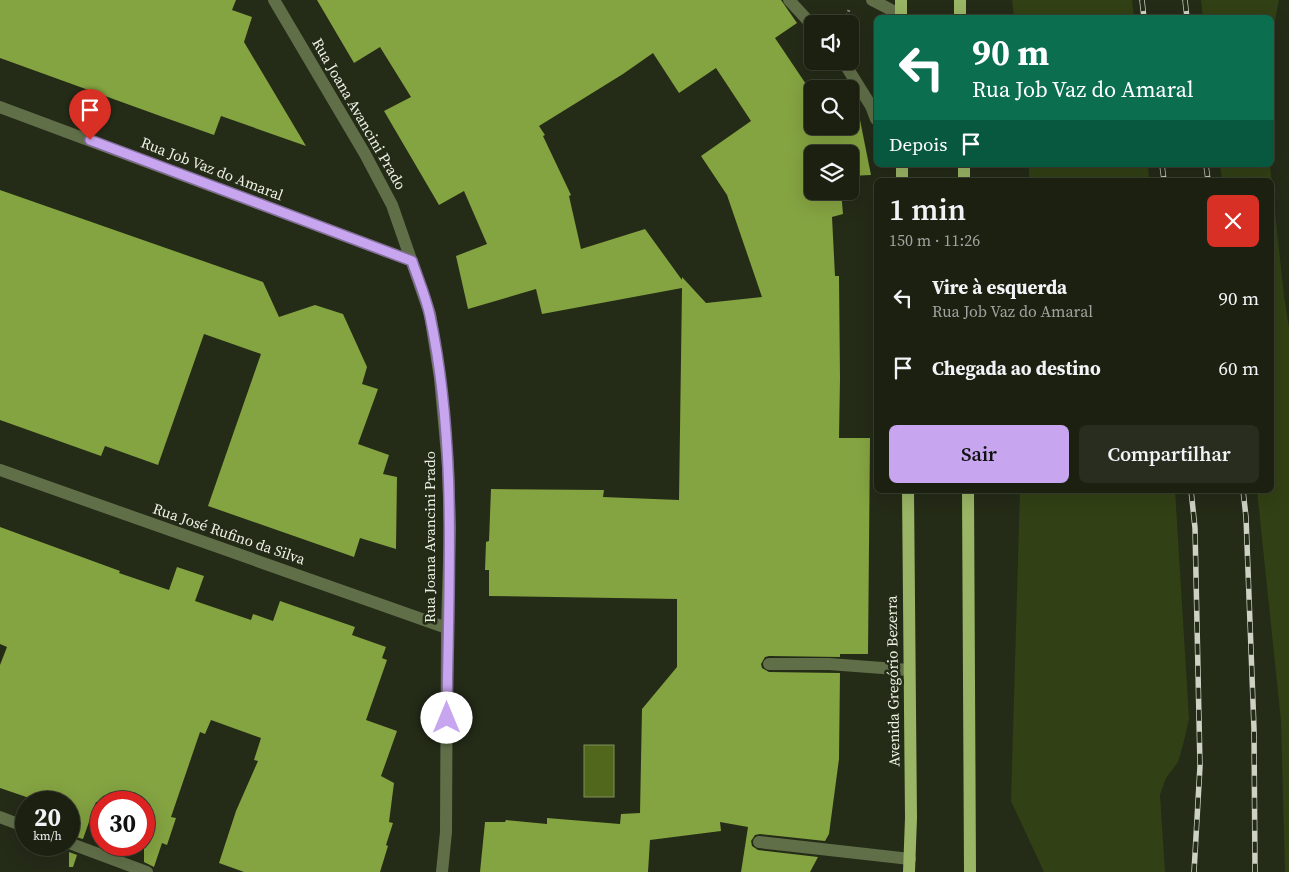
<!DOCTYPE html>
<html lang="pt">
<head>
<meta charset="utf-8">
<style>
  body { margin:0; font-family:"Source Serif 4",serif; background:#282d1f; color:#f1f3f6; height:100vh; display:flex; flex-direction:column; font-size:19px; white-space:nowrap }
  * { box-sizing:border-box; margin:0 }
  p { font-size:16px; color:#a0a39f }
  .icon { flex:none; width:28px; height:28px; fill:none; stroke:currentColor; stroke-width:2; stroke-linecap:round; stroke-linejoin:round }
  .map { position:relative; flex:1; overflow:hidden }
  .drawer { position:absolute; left:874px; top:178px; width:400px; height:315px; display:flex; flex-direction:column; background:#1b2011; border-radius:8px; box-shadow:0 5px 20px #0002,0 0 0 1px #393e31 }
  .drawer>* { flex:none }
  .hud { position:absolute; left:874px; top:15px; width:400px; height:152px; border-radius:8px; box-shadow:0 5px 20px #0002,0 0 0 1px #393e31; background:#0b6e4f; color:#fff; overflow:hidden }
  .controls { position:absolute; left:804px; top:15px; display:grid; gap:10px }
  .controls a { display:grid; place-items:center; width:55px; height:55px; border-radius:8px; background:#1b2011; box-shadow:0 5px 20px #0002,0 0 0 1px #393e31; font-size:25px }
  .speed { position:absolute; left:15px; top:791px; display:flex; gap:10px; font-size:25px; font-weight:700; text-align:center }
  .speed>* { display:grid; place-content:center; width:65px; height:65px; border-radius:50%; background:#1b2011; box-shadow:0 5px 20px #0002,0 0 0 1px #393e31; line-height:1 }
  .speed small { font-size:12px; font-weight:400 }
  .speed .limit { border:8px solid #d22; background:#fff; color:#111 }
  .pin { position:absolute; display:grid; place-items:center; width:42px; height:42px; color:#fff; margin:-51px -21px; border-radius:50% 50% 50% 0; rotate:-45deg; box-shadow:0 0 5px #0007 }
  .pin .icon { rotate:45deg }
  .me { position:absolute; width:55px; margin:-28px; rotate:0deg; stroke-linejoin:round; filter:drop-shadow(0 0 4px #0008) }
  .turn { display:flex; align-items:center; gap:18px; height:105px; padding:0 15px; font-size:22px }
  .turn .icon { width:65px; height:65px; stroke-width:2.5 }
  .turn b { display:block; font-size:35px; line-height:42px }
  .then { display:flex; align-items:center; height:48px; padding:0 15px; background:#0003; gap:10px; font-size:19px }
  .round { display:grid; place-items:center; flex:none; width:52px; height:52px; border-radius:8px; background:#282d1f }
  .head { display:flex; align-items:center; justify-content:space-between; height:85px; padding:0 15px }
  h1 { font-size:30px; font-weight:600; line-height:38px }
  .button { display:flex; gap:10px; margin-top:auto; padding:10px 15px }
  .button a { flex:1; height:58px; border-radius:8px; background:#c7a6ef; color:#111; font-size:20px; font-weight:600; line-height:58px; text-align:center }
  .button a+a { background:#282d1f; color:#f1f3f6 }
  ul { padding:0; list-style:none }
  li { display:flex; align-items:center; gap:15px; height:70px; padding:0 15px }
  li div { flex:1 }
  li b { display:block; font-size:19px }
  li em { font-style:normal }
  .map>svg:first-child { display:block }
  .green { fill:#324015 }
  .water { fill:#51671c; stroke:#809158 }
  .building { fill:#84a341; fill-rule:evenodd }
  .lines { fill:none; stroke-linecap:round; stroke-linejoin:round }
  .path { stroke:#7c8272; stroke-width:3; stroke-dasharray:4 2.5; stroke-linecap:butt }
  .service { stroke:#616f49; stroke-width:12 }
  .minor { stroke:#616f49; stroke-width:12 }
  .tertiary { stroke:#616f49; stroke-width:12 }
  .primary { stroke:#9ab565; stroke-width:12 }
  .rail-casing { stroke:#cdd2c4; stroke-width:5.5 }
  .rail { stroke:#242b17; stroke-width:4; stroke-dasharray:11; stroke-linecap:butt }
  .route-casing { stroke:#816c9b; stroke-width:12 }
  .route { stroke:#c7a6ef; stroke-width:9 }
  .labels { text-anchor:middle; stroke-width:5; stroke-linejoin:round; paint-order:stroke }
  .street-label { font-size:15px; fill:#edf2e5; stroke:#242b17 }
</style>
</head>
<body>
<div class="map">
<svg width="1289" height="872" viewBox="0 0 1289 872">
  <rect width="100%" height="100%" fill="#242b17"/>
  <!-- green -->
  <g class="green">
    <polygon points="1012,0 1132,0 1134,17 1014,17"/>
    <polygon points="1201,0 1279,0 1271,42 1271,18 1203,17"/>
    <polygon points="1029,165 1148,165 1149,180 1029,180"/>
    <polygon points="1220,165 1270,165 1284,296 1289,328 1289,872 1285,872 1281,721 1257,490 1271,490 1271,180 1222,180"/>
    <polygon points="1020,490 1175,490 1189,719 1183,745 1178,762 1166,778 1160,795 1165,872 1044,872 1011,801"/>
  </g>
  <!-- water -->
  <rect class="water" x="584" y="745" width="30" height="52"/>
  <!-- building -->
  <g class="building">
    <polygon points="0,0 236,0 232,10 252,17 244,42 306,146 221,116 214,135 163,117 0,58"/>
    <path d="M 317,0 L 781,0 L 797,23 L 775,38 L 812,93 L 812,128 L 818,126 L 850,126 L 850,117 L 859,115 L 871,175 L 850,176 L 850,154 L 812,154 L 812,191 L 841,191 L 843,214 L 832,217 L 835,276 L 839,276 L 840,379 L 839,438 L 870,438 L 868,654 L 840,654 L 840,657 L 769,656 L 765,657 L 761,664 L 762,668 L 769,672 L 840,673 L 839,759 L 829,834 L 825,841 L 760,834 L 755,835 L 751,841 L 752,846 L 758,850 L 818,857 L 810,872 L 741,872 L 748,827 L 720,822 L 721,831 L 650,840 L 648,872 L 480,872 L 485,822 L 505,822 L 506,820 L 547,824 L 547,818 L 620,824 L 621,814 L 640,813 L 642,709 L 677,667 L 677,599 L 489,596 L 489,570 L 485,570 L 486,542 L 489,541 L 491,489 L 604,490 L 603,497 L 679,500 L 682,288 L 542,314 L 536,289 L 468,309 L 456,256 L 487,244 L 464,191 L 439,205 L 384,111 L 411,97 L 380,47 L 354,63 ZM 653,53 L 679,93 L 716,68 L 751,121 L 701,156 L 727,195 L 762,297 L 706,303 L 682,277 L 682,280 L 645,229 L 581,249 L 569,196 L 571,195 L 543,136 L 545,135 L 539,126 L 623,74 Z"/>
    <polygon points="0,190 263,282 279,317 315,305 343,314 367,367 362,384 378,389 358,444 389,455 383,474 397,477 396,549 360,538 354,557 208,506 261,354 204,334 158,465 105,446 101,456 0,420"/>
    <polygon points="0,527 120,571 119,573 169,590 177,567 204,576 195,601 251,620 253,614 273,621 280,601 355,627 352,635 386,647 382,658 387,660 366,720 397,731 381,776 394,783 389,822 393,823 386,845 388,846 380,872 244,872 219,863 236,811 258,761 254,760 261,738 211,720 205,734 200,732 171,817 176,818 167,845 162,843 154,867 144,862 144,802 96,802 83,839 69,835 69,802 41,802 0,788 0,665 7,647 0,644"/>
    <polygon points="69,852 77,855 73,867 69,867"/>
  </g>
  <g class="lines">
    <!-- path -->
    <polyline class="path" points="844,24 849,10"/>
    <!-- service -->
    <g class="service">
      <polyline points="769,664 829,664 909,670"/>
      <polyline points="759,842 910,859"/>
    </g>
    <!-- minor -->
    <g class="minor">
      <polyline points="274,0 365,154 392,205 430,314 440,378 448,466 450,527 447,628 446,832 442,872"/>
      <polyline points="0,107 412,261"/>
      <polyline points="0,470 447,628"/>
      <polyline points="0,817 26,827"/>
      <polyline points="69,843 147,872"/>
    </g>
    <!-- tertiary -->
    <g class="tertiary">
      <polyline points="789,0 812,25"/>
      <polyline points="872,0 901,15"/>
      <polyline points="843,61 871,106 876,119"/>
    </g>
    <!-- primary -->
    <g class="primary">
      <polyline points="901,0 901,18"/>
      <polyline points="960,0 960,18"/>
      <polyline points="902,165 902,180"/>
      <polyline points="964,165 964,180"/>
      <polyline points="908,490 911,818 909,872"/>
      <polyline points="968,490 970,872"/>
    </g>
    <!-- rail casing -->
    <g class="rail-casing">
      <g id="rail">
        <polyline points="1142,0 1144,18"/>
        <polyline points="1185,0 1187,18"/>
        <polyline points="1162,165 1164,180"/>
        <polyline points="1206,165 1208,180"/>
        <polyline points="1191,490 1195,528 1200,766 1194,872"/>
        <polyline points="1243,490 1246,517 1254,729 1255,872"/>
      </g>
    </g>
    <!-- rail -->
    <use href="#rail" class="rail"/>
  </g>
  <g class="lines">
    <!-- route casing -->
    <g class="route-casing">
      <path id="route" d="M 90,140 L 412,261 C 418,279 426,297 430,316 C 458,448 448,584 447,718"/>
    </g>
    <!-- route -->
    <use href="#route" class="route"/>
  </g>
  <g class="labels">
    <!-- street labels -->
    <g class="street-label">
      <text transform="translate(359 114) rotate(60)" y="5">Rua Joana Avancini Prado</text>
      <text transform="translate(212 169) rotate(21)" y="5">Rua Job Vaz do Amaral</text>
      <text transform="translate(229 534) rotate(19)" y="5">Rua José Rufino da Silva</text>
      <text transform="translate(430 537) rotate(-90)" y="5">Rua Joana Avancini Prado</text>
      <text transform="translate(893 681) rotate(-91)" y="5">Avenida Gregório Bezerra</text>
    </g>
  </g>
</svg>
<div class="controls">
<a><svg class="icon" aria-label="sound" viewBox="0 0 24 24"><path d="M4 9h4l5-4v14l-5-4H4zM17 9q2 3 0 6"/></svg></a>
<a><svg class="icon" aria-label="search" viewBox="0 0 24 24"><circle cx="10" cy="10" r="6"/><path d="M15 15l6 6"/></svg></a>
<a><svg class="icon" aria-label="layers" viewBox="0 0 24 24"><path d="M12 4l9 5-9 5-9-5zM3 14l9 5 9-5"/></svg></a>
</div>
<div class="speed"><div>20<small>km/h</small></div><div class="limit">30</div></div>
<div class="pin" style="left:90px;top:140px;background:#d93025"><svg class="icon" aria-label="arrive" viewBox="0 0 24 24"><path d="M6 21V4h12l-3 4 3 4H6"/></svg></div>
<svg class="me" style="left:447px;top:718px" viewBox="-20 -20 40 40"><circle r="19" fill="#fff"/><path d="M0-13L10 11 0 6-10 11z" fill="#c7a6ef"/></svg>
<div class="hud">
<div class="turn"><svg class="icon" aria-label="left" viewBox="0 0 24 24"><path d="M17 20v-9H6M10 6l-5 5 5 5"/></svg><div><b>90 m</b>Rua Job Vaz do Amaral</div></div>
<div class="then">Depois<svg class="icon" aria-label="arrive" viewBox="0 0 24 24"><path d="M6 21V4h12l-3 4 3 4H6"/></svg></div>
</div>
<section class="drawer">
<div class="head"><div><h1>1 min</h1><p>150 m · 11:26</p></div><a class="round" style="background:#d93025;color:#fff"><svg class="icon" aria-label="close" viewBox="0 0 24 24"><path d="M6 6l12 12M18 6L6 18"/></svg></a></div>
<ul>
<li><svg class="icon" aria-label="left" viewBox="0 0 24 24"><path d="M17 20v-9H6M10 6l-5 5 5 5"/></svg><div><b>Vire à esquerda</b><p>Rua Job Vaz do Amaral</p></div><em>90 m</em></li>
<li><svg class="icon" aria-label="arrive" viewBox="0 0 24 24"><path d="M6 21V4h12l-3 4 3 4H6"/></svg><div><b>Chegada ao destino</b></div><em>60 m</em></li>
</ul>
<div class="button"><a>Sair</a><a>Compartilhar</a></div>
</section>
</div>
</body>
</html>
